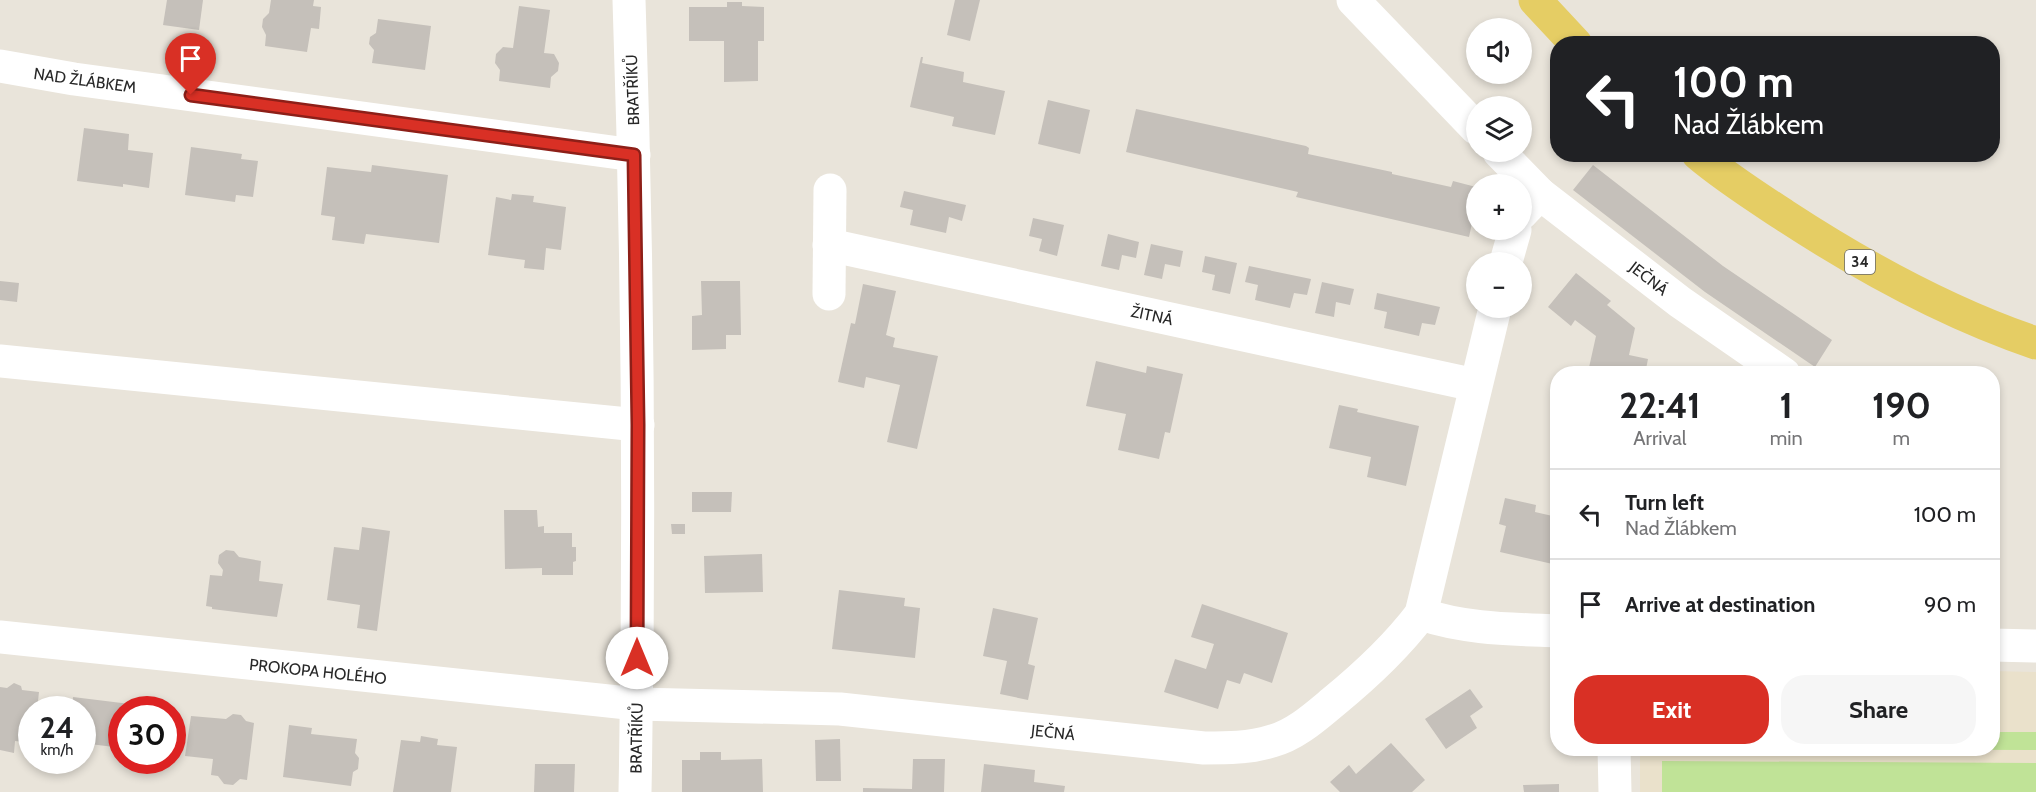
<!DOCTYPE html>
<html lang="en">
<head>
<meta charset="utf-8">
<style>
  body { margin:0; font-family:Cabin,sans-serif; background:#f6f6f6; color:#202124; height:100vh; display:flex; flex-direction:column; font-size:22px; white-space:nowrap }
  * { box-sizing:border-box; margin:0 }
  p { font-size:20px; color:#757577 }
  .icon { flex:none; width:33px; height:33px; fill:none; stroke:currentColor; stroke-width:2; stroke-linecap:round; stroke-linejoin:round }
  .map { position:relative; flex:1; overflow:hidden }
  .side { position:absolute; left:1550px; top:366px; width:450px; height:390px; display:flex; flex-direction:column; background:#fff; border-radius:24px; box-shadow:0 3px 9px #0003 }
  .side>* { flex:none }
  .top-card { position:absolute; left:1550px; top:36px; width:450px; height:126px; border-radius:24px; box-shadow:0 3px 9px #0003; background:#202124; color:#fff; overflow:hidden }
  .tools { position:absolute; left:1466px; top:18px; display:grid; gap:12px }
  .tools a { display:grid; place-items:center; width:66px; height:66px; border-radius:50%; background:#fff; box-shadow:0 3px 9px #0003; font-size:30px }
  .speed { position:absolute; left:18px; top:696px; display:flex; gap:12px; font-size:30px; font-weight:700; text-align:center }
  .speed>* { display:grid; place-content:center; width:78px; height:78px; border-radius:50%; background:#fff; box-shadow:0 3px 9px #0003; line-height:1 }
  .speed small { font-size:15px; font-weight:400 }
  .speed .limit { border:9px solid #d22; background:#fff; color:#111 }
  .pin { position:absolute; display:grid; place-items:center; width:51px; height:51px; color:#fff; margin:-62px -26px; border-radius:50% 50% 50% 0; rotate:-45deg; box-shadow:0 0 6px #0007 }
  .pin .icon { rotate:45deg }
  .me { position:absolute; width:66px; margin:-33px; rotate:0deg; stroke-linejoin:round; filter:drop-shadow(0 0 4px #0008) }
  .turn { display:flex; align-items:center; gap:21px; height:126px; padding:0 24px; font-size:27px }
  .turn .icon { width:78px; height:78px; stroke-width:2.5 }
  .turn b { display:block; font-size:42px; line-height:51px }
  .eta { display:flex; justify-content:space-evenly; align-items:center; height:102px; text-align:center }
  .eta b { font-size:36px; font-weight:700; line-height:42px }
  .button { display:flex; gap:12px; margin-top:auto; padding:12px 24px }
  .button a { flex:1; height:69px; border-radius:24px; background:#d93025; color:#fff; font-size:24px; font-weight:700; line-height:69px; text-align:center }
  .button a+a { background:#f6f6f6; color:#202124 }
  ul { padding:0; list-style:none }
  li { display:flex; align-items:center; gap:18px; height:90px; padding:0 24px; border-top:2px solid #e0e0e0 }
  li div { flex:1 }
  li b { display:block; font-size:22px }
  li em { font-style:normal }
  .map>svg:first-child { display:block }
  .education { fill:#eae1cb }
  .pitch { fill:#c0e397 }
  .building { fill:#c5c0ba }
  .lines { fill:none; stroke-linecap:round; stroke-linejoin:round }
  .minor { stroke:#fff; stroke-width:33 }
  .major { stroke:#e5cd64; stroke-width:33 }
  .route-casing { stroke:#8d1f18; stroke-width:15 }
  .route { stroke:#d93025; stroke-width:10 }
  .labels { text-anchor:middle; stroke-width:6; stroke-linejoin:round; paint-order:stroke }
  .shield { fill:#fff; stroke:#686868; stroke-width:1.5 }
  .shield-label { font-size:15px; font-weight:bold; fill:#282828 }
  .street-label { font-size:16px; fill:#282828; stroke:#fff }
</style>
</head>
<body>
<div class="map">
<svg width="2036" height="792" viewBox="0 0 2036 792">
  <rect width="100%" height="100%" fill="#e9e4da"/>
  <!-- education -->
  <polygon class="education" points="1992,671 2036,672 2036,792 1640,792 1640,749 1992,748"/>
  <!-- pitch -->
  <g class="pitch">
    <polygon points="1992,732 2036,732 2036,750 1683,749 1992,748"/>
    <polygon points="1662,761 2036,763 2036,792 1662,792"/>
  </g>
  <!-- building -->
  <g class="building">
    <polygon points="167,0 203,0 199,30 163,25"/>
    <polygon points="271,0 314,0 313,6 321,7 319,29 311,28 307,52 265,46 266,35 262,27 263,19 269,13"/>
    <polygon points="955,0 980,0 970,41 947,35"/>
    <polygon points="727,2 742,2 742,6 764,7 764,41 758,41 758,81 724,82 724,41 689,41 689,7 727,7"/>
    <polygon points="519,6 550,10 544,53 554,54 559,63 558,71 551,77 550,88 499,81 500,70 495,63 496,54 503,47 513,48"/>
    <polygon points="378,19 431,26 425,70 372,63 374,50 369,44 370,37 376,33"/>
    <polygon points="921,57 923,57 922,63 964,72 963,82 1005,91 995,135 952,126 954,117 910,107"/>
    <polygon points="1048,100 1090,110 1080,154 1038,144"/>
    <polygon points="1136,109 1306,146 1309,148 1308,154 1392,172 1392,174 1451,187 1453,181 1476,187 1476,205 1469,237 1296,197 1298,192 1126,152"/>
    <polygon points="84,128 129,134 128,150 153,153 149,188 123,184 123,187 77,181"/>
    <polygon points="191,147 242,154 241,159 258,161 253,197 236,195 235,202 185,195"/>
    <polygon points="372,165 448,175 439,243 366,234 364,244 332,240 335,217 321,215 327,167 371,172"/>
    <polygon points="1593,165 1723,266 1832,340 1815,367 1705,292 1573,190"/>
    <polygon points="904,191 966,205 962,221 949,217 946,233 910,225 913,210 900,207"/>
    <polygon points="512,194 534,196 533,202 566,207 561,250 546,248 544,270 524,268 525,260 488,255 496,197 511,200"/>
    <polygon points="1033,218 1064,225 1057,256 1039,251 1042,239 1029,236"/>
    <polygon points="1108,234 1139,242 1136,258 1122,255 1119,270 1101,266"/>
    <polygon points="1151,244 1183,251 1180,267 1165,264 1162,279 1144,275"/>
    <polygon points="1205,256 1237,263 1230,294 1212,290 1215,275 1202,272"/>
    <polygon points="1249,266 1311,279 1307,295 1294,293 1290,308 1255,300 1258,285 1245,282"/>
    <polygon points="1576,273 1611,301 1607,305 1635,328 1629,355 1648,359 1645,374 1595,374 1588,372 1596,336 1575,320 1571,326 1548,307"/>
    <polygon points="0,281 19,283 17,302 0,300"/>
    <polygon points="701,281 740,281 741,335 726,335 726,349 692,350 692,316 702,315"/>
    <polygon points="1322,282 1354,289 1350,305 1336,302 1334,317 1315,313"/>
    <polygon points="863,284 896,291 886,335 895,338 893,347 938,356 917,449 887,442 900,385 866,377 864,388 838,382 851,323 855,324"/>
    <polygon points="1377,293 1440,307 1435,325 1422,323 1419,336 1384,328 1387,312 1374,309"/>
    <polygon points="1096,361 1146,373 1147,366 1183,374 1170,433 1165,432 1159,459 1118,450 1126,414 1086,406"/>
    <polygon points="1339,405 1358,409 1357,412 1419,426 1406,486 1367,477 1371,457 1329,448"/>
    <polygon points="692,492 732,492 731,512 692,512"/>
    <polygon points="1505,498 1536,505 1535,512 1557,517 1557,565 1500,552 1506,526 1499,524"/>
    <polygon points="504,510 537,510 538,527 544,526 544,533 572,533 572,547 576,547 576,561 573,562 573,575 542,575 542,568 505,569"/>
    <polygon points="671,524 685,524 685,534 672,534"/>
    <polygon points="362,527 390,531 377,631 357,628 360,605 327,600 334,547 359,550"/>
    <polygon points="226,550 234,551 239,557 261,561 259,581 283,584 277,617 212,609 212,607 206,606 210,575 222,576 223,570 218,563 219,555"/>
    <polygon points="762,554 763,592 705,593 704,556"/>
    <polygon points="839,590 905,598 904,606 920,608 915,658 832,649"/>
    <polygon points="1202,604 1288,633 1272,683 1244,673 1240,684 1227,680 1218,709 1164,692 1175,659 1206,669 1214,644 1191,637"/>
    <polygon points="993,608 1038,618 1028,664 1035,666 1028,700 1000,694 1007,661 983,656"/>
    <polygon points="14,683 21,686 22,690 39,692 37,710 32,710 32,743 15,741 14,753 0,750 0,687 7,688"/>
    <polygon points="1470,689 1483,707 1470,716 1477,728 1446,749 1425,719"/>
    <polygon points="73,697 138,705 137,710 122,710 122,748 82,743 82,710 72,710"/>
    <polygon points="233,714 241,715 246,721 254,723 247,780 240,779 233,785 224,784 218,776 211,775 213,759 185,756 191,716 226,719"/>
    <polygon points="289,725 312,728 311,734 357,739 355,753 359,758 358,769 353,772 351,786 283,777"/>
    <polygon points="421,736 438,739 437,745 457,747 451,792 393,792 401,740 420,742"/>
    <polygon points="840,739 841,781 816,781 815,740"/>
    <polygon points="1391,743 1425,780 1412,792 1340,792 1330,782 1349,765 1356,774"/>
    <polygon points="700,752 721,752 721,760 762,759 763,792 682,792 682,760 700,760"/>
    <polygon points="913,759 945,759 944,792 863,792 863,788 912,789"/>
    <polygon points="535,764 575,764 574,792 534,792"/>
    <polygon points="984,764 1035,770 1034,782 1065,786 1064,792 981,792"/>
    <polygon points="1559,784 1559,792 1524,792 1523,785"/>
  </g>
  <g class="lines">
    <!-- minor -->
    <g class="minor">
      <path d="M 629,0 C 638,264 640,528 635,792"/>
      <polyline points="1353,0 1476,128"/>
      <polyline points="0,66 74,79 634,155"/>
      <polyline points="1499,152 1540,194"/>
      <polyline points="1521,214 1540,194 1680,302 1784,374"/>
      <polyline points="829,245 1475,385"/>
      <polyline points="1506,262 1515,230"/>
      <polyline points="829,294 830,190"/>
      <polyline points="0,361 638,425"/>
      <polyline points="1421,614 1495,308"/>
      <path d="M 0,637 L 637,704 L 840,709 L 1204,748 C 1227,748 1249,748 1272,741 C 1295,735 1315,717 1333,702 C 1366,675 1396,647 1421,614 C 1465,629 1511,629 1557,631"/>
      <polyline points="1992,645 2036,646"/>
      <polyline points="1614,748 1615,792"/>
    </g>
    <!-- major -->
    <g class="major">
      <polyline points="1535,0 1576,44"/>
      <path d="M 1698,154 C 1725,177 1755,196 1784,215 C 1862,266 1947,313 2036,343"/>
    </g>
  </g>
  <g class="lines">
    <!-- route casing -->
    <g class="route-casing">
      <polyline id="route" points="191,95 634,155 638,425 637,658"/>
    </g>
    <!-- route -->
    <use href="#route" class="route"/>
  </g>
  <g class="labels">
    <!-- shield labels -->
    <rect class="shield" x="1845" y="250" width="30" height="24" rx="4.5"/>
    <g class="shield-label">
      <text x="1860" y="267">34</text>
    </g>
    <!-- street labels -->
    <g class="street-label">
      <text transform="translate(85 80) rotate(8)" y="6">NAD ŽLÁBKEM</text>
      <text transform="translate(632 90) rotate(-92)" y="6">BRATŘÍKŮ</text>
      <text transform="translate(1649 278) rotate(38)" y="6">JEČNÁ</text>
      <text transform="translate(1152 315) rotate(12)" y="6">ŽITNÁ</text>
      <text transform="translate(318 671) rotate(6)" y="6">PROKOPA HOLÉHO</text>
      <text transform="translate(1053 732) rotate(6)" y="6">JEČNÁ</text>
      <text transform="translate(636 738) rotate(-89)" y="6">BRATŘÍKŮ</text>
    </g>
  </g>
</svg>
<div class="tools">
<a><svg class="icon" aria-label="sound" viewBox="0 0 24 24"><path d="M4 9h4l5-4v14l-5-4H4zM17 9q2 3 0 6"/></svg></a>
<a><svg class="icon" aria-label="layers" viewBox="0 0 24 24"><path d="M12 4l9 5-9 5-9-5zM3 14l9 5 9-5"/></svg></a>
<a>+</a>
<a>−</a>
</div>
<div class="speed"><div>24<small>km/h</small></div><div class="limit">30</div></div>
<div class="pin" style="left:191px;top:95px;background:#d93025"><svg class="icon" aria-label="arrive" viewBox="0 0 24 24"><path d="M6 21V4h12l-3 4 3 4H6"/></svg></div>
<svg class="me" style="left:637px;top:658px" viewBox="-20 -20 40 40"><circle r="19" fill="#fff"/><path d="M0-13L10 11 0 6-10 11z" fill="#d93025"/></svg>
<div class="top-card">
<div class="turn"><svg class="icon" aria-label="left" viewBox="0 0 24 24"><path d="M17 20v-9H6M10 6l-5 5 5 5"/></svg><div><b>100 m</b>Nad Žlábkem</div></div>
</div>
<section class="side">
<div class="eta">
<div><b>22:41</b><p>Arrival</p></div>
<div><b>1</b><p>min</p></div>
<div><b>190</b><p>m</p></div>
</div>
<ul>
<li><svg class="icon" aria-label="left" viewBox="0 0 24 24"><path d="M17 20v-9H6M10 6l-5 5 5 5"/></svg><div><b>Turn left</b><p>Nad Žlábkem</p></div><em>100 m</em></li>
<li><svg class="icon" aria-label="arrive" viewBox="0 0 24 24"><path d="M6 21V4h12l-3 4 3 4H6"/></svg><div><b>Arrive at destination</b></div><em>90 m</em></li>
</ul>
<div class="button"><a>Exit</a><a>Share</a></div>
</section>
</div>
</body>
</html>
